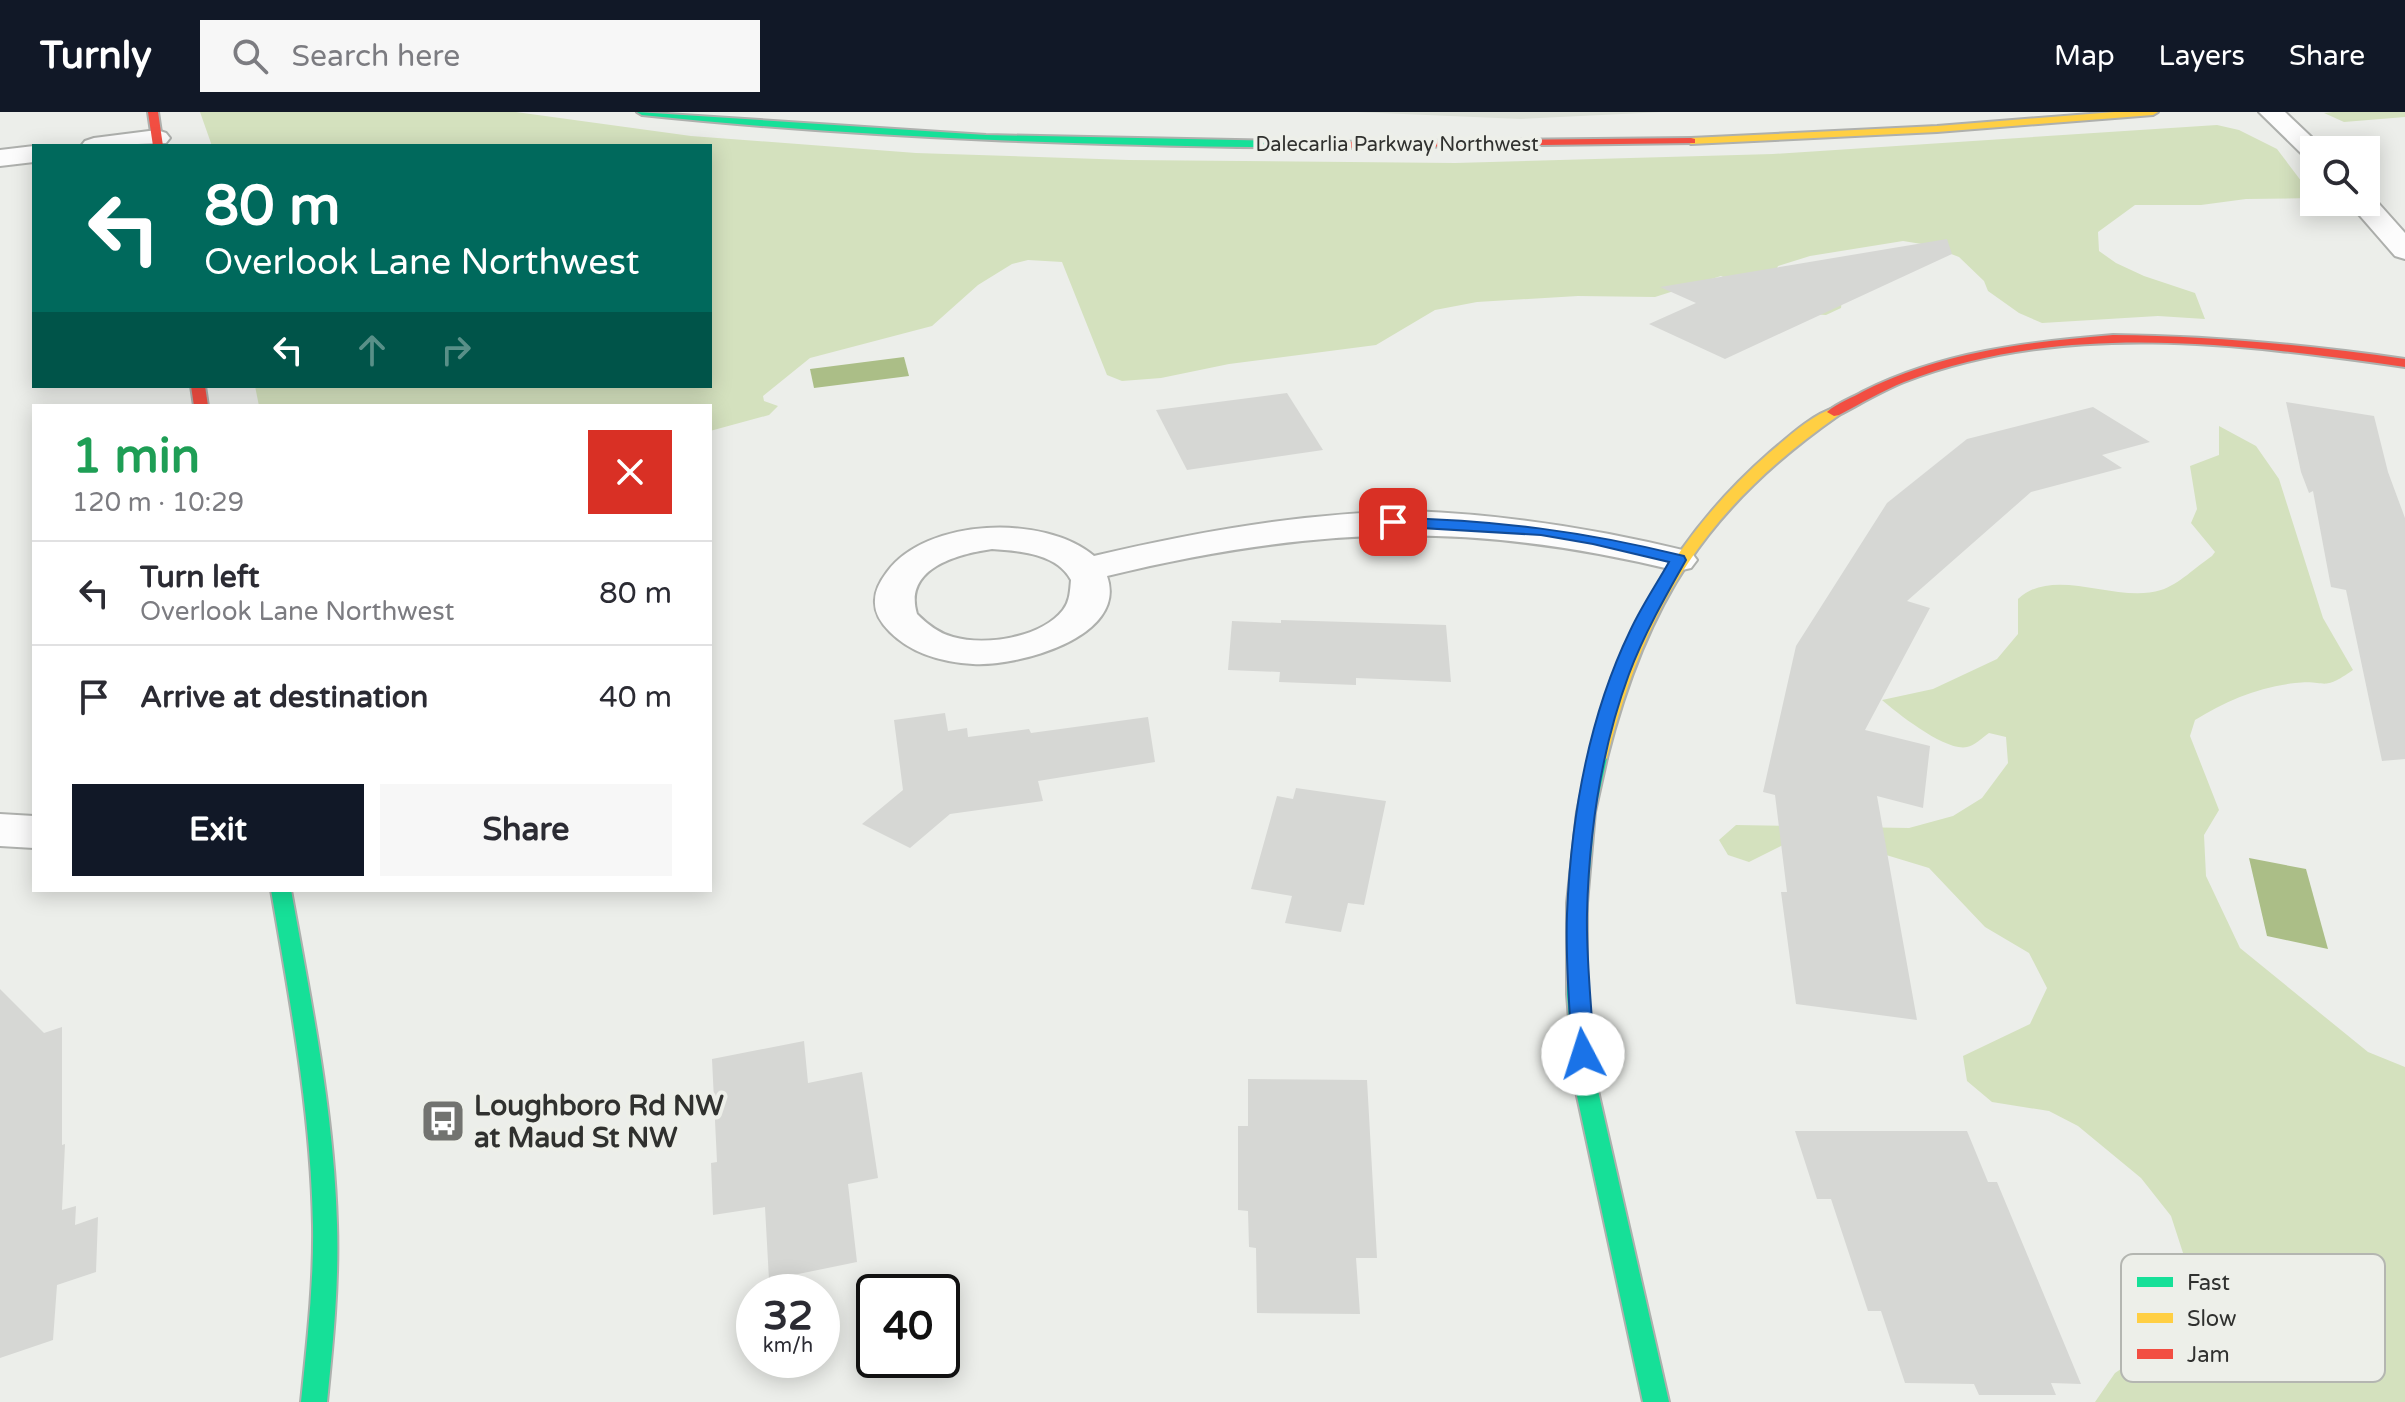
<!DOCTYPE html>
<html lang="en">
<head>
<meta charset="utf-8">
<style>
  body { margin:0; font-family:"Varela Round",sans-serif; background:#f7f7f7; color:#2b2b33; height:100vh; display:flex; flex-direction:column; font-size:30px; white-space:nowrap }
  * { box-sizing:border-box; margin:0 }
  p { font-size:26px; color:#7c7c81 }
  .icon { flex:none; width:44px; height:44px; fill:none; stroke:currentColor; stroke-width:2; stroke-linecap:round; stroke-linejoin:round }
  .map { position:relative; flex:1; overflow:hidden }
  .side { position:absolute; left:32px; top:292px; width:680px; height:488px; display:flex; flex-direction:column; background:#fff; border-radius:0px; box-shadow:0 4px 20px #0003 }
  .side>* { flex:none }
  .top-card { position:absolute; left:32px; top:32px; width:680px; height:244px; border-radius:0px; box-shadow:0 4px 20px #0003; background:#00695c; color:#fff; overflow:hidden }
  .controls { position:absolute; left:2300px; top:24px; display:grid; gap:16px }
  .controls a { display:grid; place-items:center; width:80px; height:80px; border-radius:0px; background:#fff; box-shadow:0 4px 20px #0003; font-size:40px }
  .speed { position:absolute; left:736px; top:1162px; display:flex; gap:16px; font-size:40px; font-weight:700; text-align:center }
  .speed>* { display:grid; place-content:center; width:104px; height:104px; border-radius:50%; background:#fff; box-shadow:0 4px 20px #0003; line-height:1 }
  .speed small { font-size:20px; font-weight:400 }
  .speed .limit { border:4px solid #111; border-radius:12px; background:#fff; color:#111 }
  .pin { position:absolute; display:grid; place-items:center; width:68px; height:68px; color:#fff; margin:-34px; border-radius:16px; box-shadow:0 4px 12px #0006 }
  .me { position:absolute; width:88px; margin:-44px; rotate:355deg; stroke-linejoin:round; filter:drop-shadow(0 0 6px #0008) }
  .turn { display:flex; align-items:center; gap:28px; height:168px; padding:0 40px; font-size:36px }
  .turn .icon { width:104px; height:104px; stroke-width:2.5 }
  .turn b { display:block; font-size:56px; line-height:68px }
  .lanes { display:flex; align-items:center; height:76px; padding:0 40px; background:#0003; justify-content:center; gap:40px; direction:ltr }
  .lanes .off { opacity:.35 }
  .round { display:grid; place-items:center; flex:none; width:84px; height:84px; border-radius:0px; background:#f7f7f7 }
  .summary { display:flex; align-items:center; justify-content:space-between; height:136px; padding:0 40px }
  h1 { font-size:48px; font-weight:700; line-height:60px; color:#1e9e55 }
  .action { display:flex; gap:16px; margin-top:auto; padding:16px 40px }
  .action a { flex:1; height:92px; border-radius:0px; background:#111827; color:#fff; font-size:32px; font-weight:700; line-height:92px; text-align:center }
  .action a+a { background:#f7f7f7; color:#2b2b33 }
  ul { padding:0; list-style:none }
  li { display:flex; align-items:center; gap:24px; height:104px; padding:0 40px; border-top:2px solid #e1e1e2 }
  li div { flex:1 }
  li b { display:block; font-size:30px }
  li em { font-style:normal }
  header { display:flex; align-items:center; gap:48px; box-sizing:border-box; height:112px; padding:0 40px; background:#111827; color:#fff }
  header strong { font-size:38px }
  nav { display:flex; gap:44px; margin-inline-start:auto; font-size:28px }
  .search { width:560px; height:72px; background:#f7f7f7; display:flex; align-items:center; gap:20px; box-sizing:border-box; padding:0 28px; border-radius:0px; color:#7c7c81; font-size:30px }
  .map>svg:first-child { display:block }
  .built { fill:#dde1d8 }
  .green { fill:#d4e1be }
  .water { fill:#abbe87 }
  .building { fill:#d6d7d4 }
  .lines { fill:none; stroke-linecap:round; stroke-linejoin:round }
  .street-casing { stroke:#aeb0ad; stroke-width:4 }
  .fast-casing { stroke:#aeb0ad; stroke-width:4 }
  .slow-casing { stroke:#aeb0ad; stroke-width:4 }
  .jam-casing { stroke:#aeb0ad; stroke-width:4 }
  .street { fill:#fcfcfc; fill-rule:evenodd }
  .fast { fill:#16e098; fill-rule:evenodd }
  .slow { fill:#ffcf43; fill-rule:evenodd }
  .jam { fill:#f24e42; fill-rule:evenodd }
  .route { fill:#1a73e8; stroke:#114b97; stroke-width:2 }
  .labels { text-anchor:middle; stroke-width:8; stroke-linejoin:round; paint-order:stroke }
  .far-street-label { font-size:20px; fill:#30312f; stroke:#edefe9 }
  .near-poi-label { font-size:28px; font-weight:bold; fill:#30312f; stroke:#edefe9; text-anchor:start }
  .key { fill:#edefe9; stroke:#b4b6b1; stroke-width:2 }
  .key-label { font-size:22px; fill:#30312f }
</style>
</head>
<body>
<header>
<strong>Turnly</strong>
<div class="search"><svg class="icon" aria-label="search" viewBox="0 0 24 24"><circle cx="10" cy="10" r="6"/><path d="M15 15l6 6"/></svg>Search here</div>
<nav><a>Map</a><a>Layers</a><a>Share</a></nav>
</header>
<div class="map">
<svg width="2405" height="1290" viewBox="0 0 2405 1290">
  <rect width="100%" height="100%" fill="#eceeea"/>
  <!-- built -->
  <polygon class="built" points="1356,0 1663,0 1521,7"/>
  <!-- green -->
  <g class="green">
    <polygon points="200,0 516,0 691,24 916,41 1129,48 1455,51 1773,42 2217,13 2239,18 2277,37 2314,86 2246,87 2201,93 2135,93 2098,120 2099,139 2116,151 2144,164 2195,181 2205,207 2158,204 2042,211 2019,201 1988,179 1984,169 1959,145 1928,133 1903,129 1810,144 1778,154 1775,161 1842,185 1841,196 1826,203 1810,202 1721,164 1655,185 1578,184 1477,190 1435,198 1376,233 1229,252 1161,266 1122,269 1107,263 1062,150 1028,148 1012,152 978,173 932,214 810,246 763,284 764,289 778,294 769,303 710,319 710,294 259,294 255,274 710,274 710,34 212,34"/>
    <polygon points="2333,0 2405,0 2405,5 2344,10 2324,1"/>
    <path d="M 2219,314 L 2256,334 L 2279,367 L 2323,506 L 2353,558 C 2320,581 2328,567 2295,571 C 2258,575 2225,589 2195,608 L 2190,624 L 2219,698 L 2204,723 L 2206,764 L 2240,836 L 2368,940 L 2405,955 L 2405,1290 L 2095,1290 L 2115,1261 L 2179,1218 L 2184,1144 L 2171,1104 L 2141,1066 L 2078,1014 L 2049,999 L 1992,990 L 1967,969 L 1963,944 L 2030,912 L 2047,876 L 2029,841 L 1985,815 L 1929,756 L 1873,739 L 1787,731 L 1749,750 L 1728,743 L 1719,728 L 1736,713 L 1909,716 L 1953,704 L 1982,686 L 2008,651 L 2006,625 L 1989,621 C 1983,625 1974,634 1967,635 C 1946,640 1897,601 1882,588 L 1933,577 L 1997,547 L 2018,522 L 2018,487 C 2054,453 2116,492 2161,478 C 2178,473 2197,454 2212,444 L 2215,440 L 2191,411 L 2197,397 L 2190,354 L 2219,343 Z"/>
  </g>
  <!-- water -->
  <g class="water">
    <polygon points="904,245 909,264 814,276 810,257"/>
    <polygon points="2249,746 2306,757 2328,837 2267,824"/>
  </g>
  <!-- building -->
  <g class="building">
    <polygon points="1947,127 1952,142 1725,247 1649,212 1696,191 1660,175"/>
    <polygon points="1287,281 1323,338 1187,358 1156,298"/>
    <polygon points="2286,290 2374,304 2388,360 2405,406 2405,647 2382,649 2346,478 2331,475 2313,379 2309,381 2301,360"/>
    <polygon points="2093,295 2150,330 2102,343 2122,356 2031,380 1907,489 1930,496 1865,618 1930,634 1923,696 1877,684 1917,908 1796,892 1781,780 1787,780 1775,683 1763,680 1796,534 1887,391 1967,327"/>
    <polygon points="1281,508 1446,513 1451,570 1356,566 1356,573 1279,570 1280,560 1228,558 1232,509 1281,511"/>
    <polygon points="945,601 948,619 967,616 968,625 1029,617 1031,621 1148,605 1155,650 1038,669 1043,689 950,702 910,736 862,712 903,678 894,608"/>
    <polygon points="1296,676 1386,689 1364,793 1348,791 1341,820 1285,811 1292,784 1251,777 1277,684 1293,687"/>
    <polygon points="0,877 44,921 62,915 62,1033 65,1032 62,1098 76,1094 75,1113 98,1105 96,1160 57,1173 53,1228 0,1246"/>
    <polygon points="804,929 808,971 862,960 878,1066 848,1072 857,1150 769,1168 765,1095 713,1103 711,1051 717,1050 712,947"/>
    <polygon points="1248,967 1367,968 1377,1146 1356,1146 1360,1202 1257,1201 1256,1136 1249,1135 1248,1099 1238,1098 1238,1014 1248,1014"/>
    <polygon points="1795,1019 1967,1019 1988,1070 1997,1070 2081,1272 2051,1271 2056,1283 1979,1283 1974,1272 1905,1271 1881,1199 1868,1199 1831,1087 1817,1087"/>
  </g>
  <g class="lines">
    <!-- street casing -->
    <g class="street-casing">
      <g id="street">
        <polygon points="2259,0 2285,0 2325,38 2314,38 2314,48 2305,45"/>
        <polygon points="157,18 166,21 170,26 166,31 81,34 85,29 94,26"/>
        <polygon points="34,34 34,50 0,54 0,38"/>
        <polygon points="2366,83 2372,84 2405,121 2405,147 2395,144 2348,90 2366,90"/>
        <path d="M 1412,399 C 1508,403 1599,417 1691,440 L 1697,448 L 1691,456 L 1678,459 C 1471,408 1313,414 1107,464 C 1129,526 1015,555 973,552 C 942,550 912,542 890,520 C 881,511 874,501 875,488 C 875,478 881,468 887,460 C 926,406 1045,402 1094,444 C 1200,419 1303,401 1412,399 ZM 992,437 C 1019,439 1057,441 1071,468 C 1070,478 1070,489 1063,498 C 1041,526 985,534 953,525 C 938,521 927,512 917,502 C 903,456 958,442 992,437 Z"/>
        <polygon points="0,702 34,704 34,736 0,734"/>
      </g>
    </g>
    <!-- fast casing -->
    <g class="fast-casing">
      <g id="fast">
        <path d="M 637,0 L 986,23 L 1332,30 L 1337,33 L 1332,36 C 1101,34 872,27 642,3 Z"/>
        <polygon points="1598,640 1607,646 1595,700 1587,791 1587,882 1596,970 1669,1290 1643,1290 1574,970 1567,882 1567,791 1577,700 1589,646"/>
        <path d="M 271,778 L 291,778 C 311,889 334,1000 337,1112 C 339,1172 333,1231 327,1290 L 301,1290 C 307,1231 314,1172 313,1113 C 311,1000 290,889 271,778 Z"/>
      </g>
    </g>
    <!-- slow casing -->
    <g class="slow-casing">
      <g id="slow">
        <polygon points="2115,0 2158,0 2153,3 1937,20 1691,32 1686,29 1691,26 1937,14"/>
        <path d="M 1834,296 L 1841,300 L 1839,303 C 1707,395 1646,491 1607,646 L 1604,650 L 1592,650 L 1589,646 C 1621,524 1673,425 1769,341 C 1787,326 1811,303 1834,296 Z"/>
      </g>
    </g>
    <!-- jam casing -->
    <g class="jam-casing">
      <g id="jam">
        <polygon points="148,0 158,0 163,34 153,34"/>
        <polygon points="1691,26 1695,27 1695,31 1332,36 1327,33 1332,30"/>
        <path d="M 2113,223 C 2212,224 2308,233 2405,247 L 2405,255 C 2241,232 2063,208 1904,270 C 1882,279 1860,292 1839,303 L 1834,304 L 1827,300 C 1837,291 1852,286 1864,279 C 1942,240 2027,230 2113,223 Z"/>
        <polygon points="191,274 205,274 208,294 194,294"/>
      </g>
    </g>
    <!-- street -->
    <use href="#street" class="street"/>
    <!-- fast -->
    <use href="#fast" class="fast"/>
    <!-- slow -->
    <use href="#slow" class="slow"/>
    <!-- jam -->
    <use href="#jam" class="jam"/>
  </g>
  <!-- route -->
  <path class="route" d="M 1393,406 C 1496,408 1583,419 1684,444 L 1686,448 C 1665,485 1644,522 1629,562 C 1601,638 1589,721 1587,802 C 1586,848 1592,896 1594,942 L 1591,949 L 1583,951 L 1575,949 L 1572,942 C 1570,896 1565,849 1567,802 C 1571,706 1588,606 1630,519 C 1641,495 1656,473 1669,450 L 1593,432 L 1541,423 L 1387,414 L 1385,410 Z"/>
  <!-- icons -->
  <defs>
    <g id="bus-square" transform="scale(2.3)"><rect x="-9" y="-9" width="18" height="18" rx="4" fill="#727370" stroke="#edefe9"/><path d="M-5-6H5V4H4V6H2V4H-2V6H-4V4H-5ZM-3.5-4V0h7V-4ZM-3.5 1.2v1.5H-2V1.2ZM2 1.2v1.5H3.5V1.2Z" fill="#fff"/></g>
  </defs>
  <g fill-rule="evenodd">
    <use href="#bus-square" x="443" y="1009"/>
  </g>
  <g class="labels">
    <!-- far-street labels -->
    <g class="far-street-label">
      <text x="1397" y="39">Dalecarlia Parkway Northwest</text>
    </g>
    <!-- near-poi labels -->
    <g class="near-poi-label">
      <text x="474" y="1003">Loughboro Rd NW<tspan x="474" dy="32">at Maud St NW</tspan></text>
    </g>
  </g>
  <!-- legend -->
  <rect x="2121" y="1142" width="264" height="128" rx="12" class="key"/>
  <rect x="2137" y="1165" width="36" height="10" fill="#16e098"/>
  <rect x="2137" y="1201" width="36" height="10" fill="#ffcf43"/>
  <rect x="2137" y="1237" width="36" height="10" fill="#f24e42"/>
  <g class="key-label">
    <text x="2187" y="1178">Fast</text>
    <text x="2187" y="1214">Slow</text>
    <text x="2187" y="1250">Jam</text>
  </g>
</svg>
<div class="controls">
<a><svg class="icon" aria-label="search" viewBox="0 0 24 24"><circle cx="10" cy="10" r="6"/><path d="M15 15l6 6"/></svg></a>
</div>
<div class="speed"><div>32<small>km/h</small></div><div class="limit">40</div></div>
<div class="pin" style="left:1393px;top:410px;background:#d93025"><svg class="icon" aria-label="arrive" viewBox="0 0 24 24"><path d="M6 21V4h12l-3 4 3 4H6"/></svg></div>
<svg class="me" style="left:1583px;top:942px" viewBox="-20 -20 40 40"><circle r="19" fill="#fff"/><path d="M0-13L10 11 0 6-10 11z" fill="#1a73e8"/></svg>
<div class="top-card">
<div class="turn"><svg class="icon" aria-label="left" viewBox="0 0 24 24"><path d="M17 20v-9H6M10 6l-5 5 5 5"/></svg><div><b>80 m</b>Overlook Lane Northwest</div></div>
<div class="lanes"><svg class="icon" aria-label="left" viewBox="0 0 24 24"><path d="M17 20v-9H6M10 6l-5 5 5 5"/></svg><svg class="icon off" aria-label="ahead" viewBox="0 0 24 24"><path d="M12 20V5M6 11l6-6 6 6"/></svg><svg class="icon off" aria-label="right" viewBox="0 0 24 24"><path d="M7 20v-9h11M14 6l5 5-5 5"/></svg></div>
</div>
<section class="side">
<div class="summary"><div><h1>1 min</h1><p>120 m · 10:29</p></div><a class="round" style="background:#d93025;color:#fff"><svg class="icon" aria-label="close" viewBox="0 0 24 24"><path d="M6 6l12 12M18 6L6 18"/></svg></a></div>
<ul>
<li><svg class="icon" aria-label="left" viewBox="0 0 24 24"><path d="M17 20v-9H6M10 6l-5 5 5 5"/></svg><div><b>Turn left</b><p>Overlook Lane Northwest</p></div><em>80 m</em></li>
<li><svg class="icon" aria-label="arrive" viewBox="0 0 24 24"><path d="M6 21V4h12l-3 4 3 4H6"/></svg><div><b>Arrive at destination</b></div><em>40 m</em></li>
</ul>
<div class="action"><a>Exit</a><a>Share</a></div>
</section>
</div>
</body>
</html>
